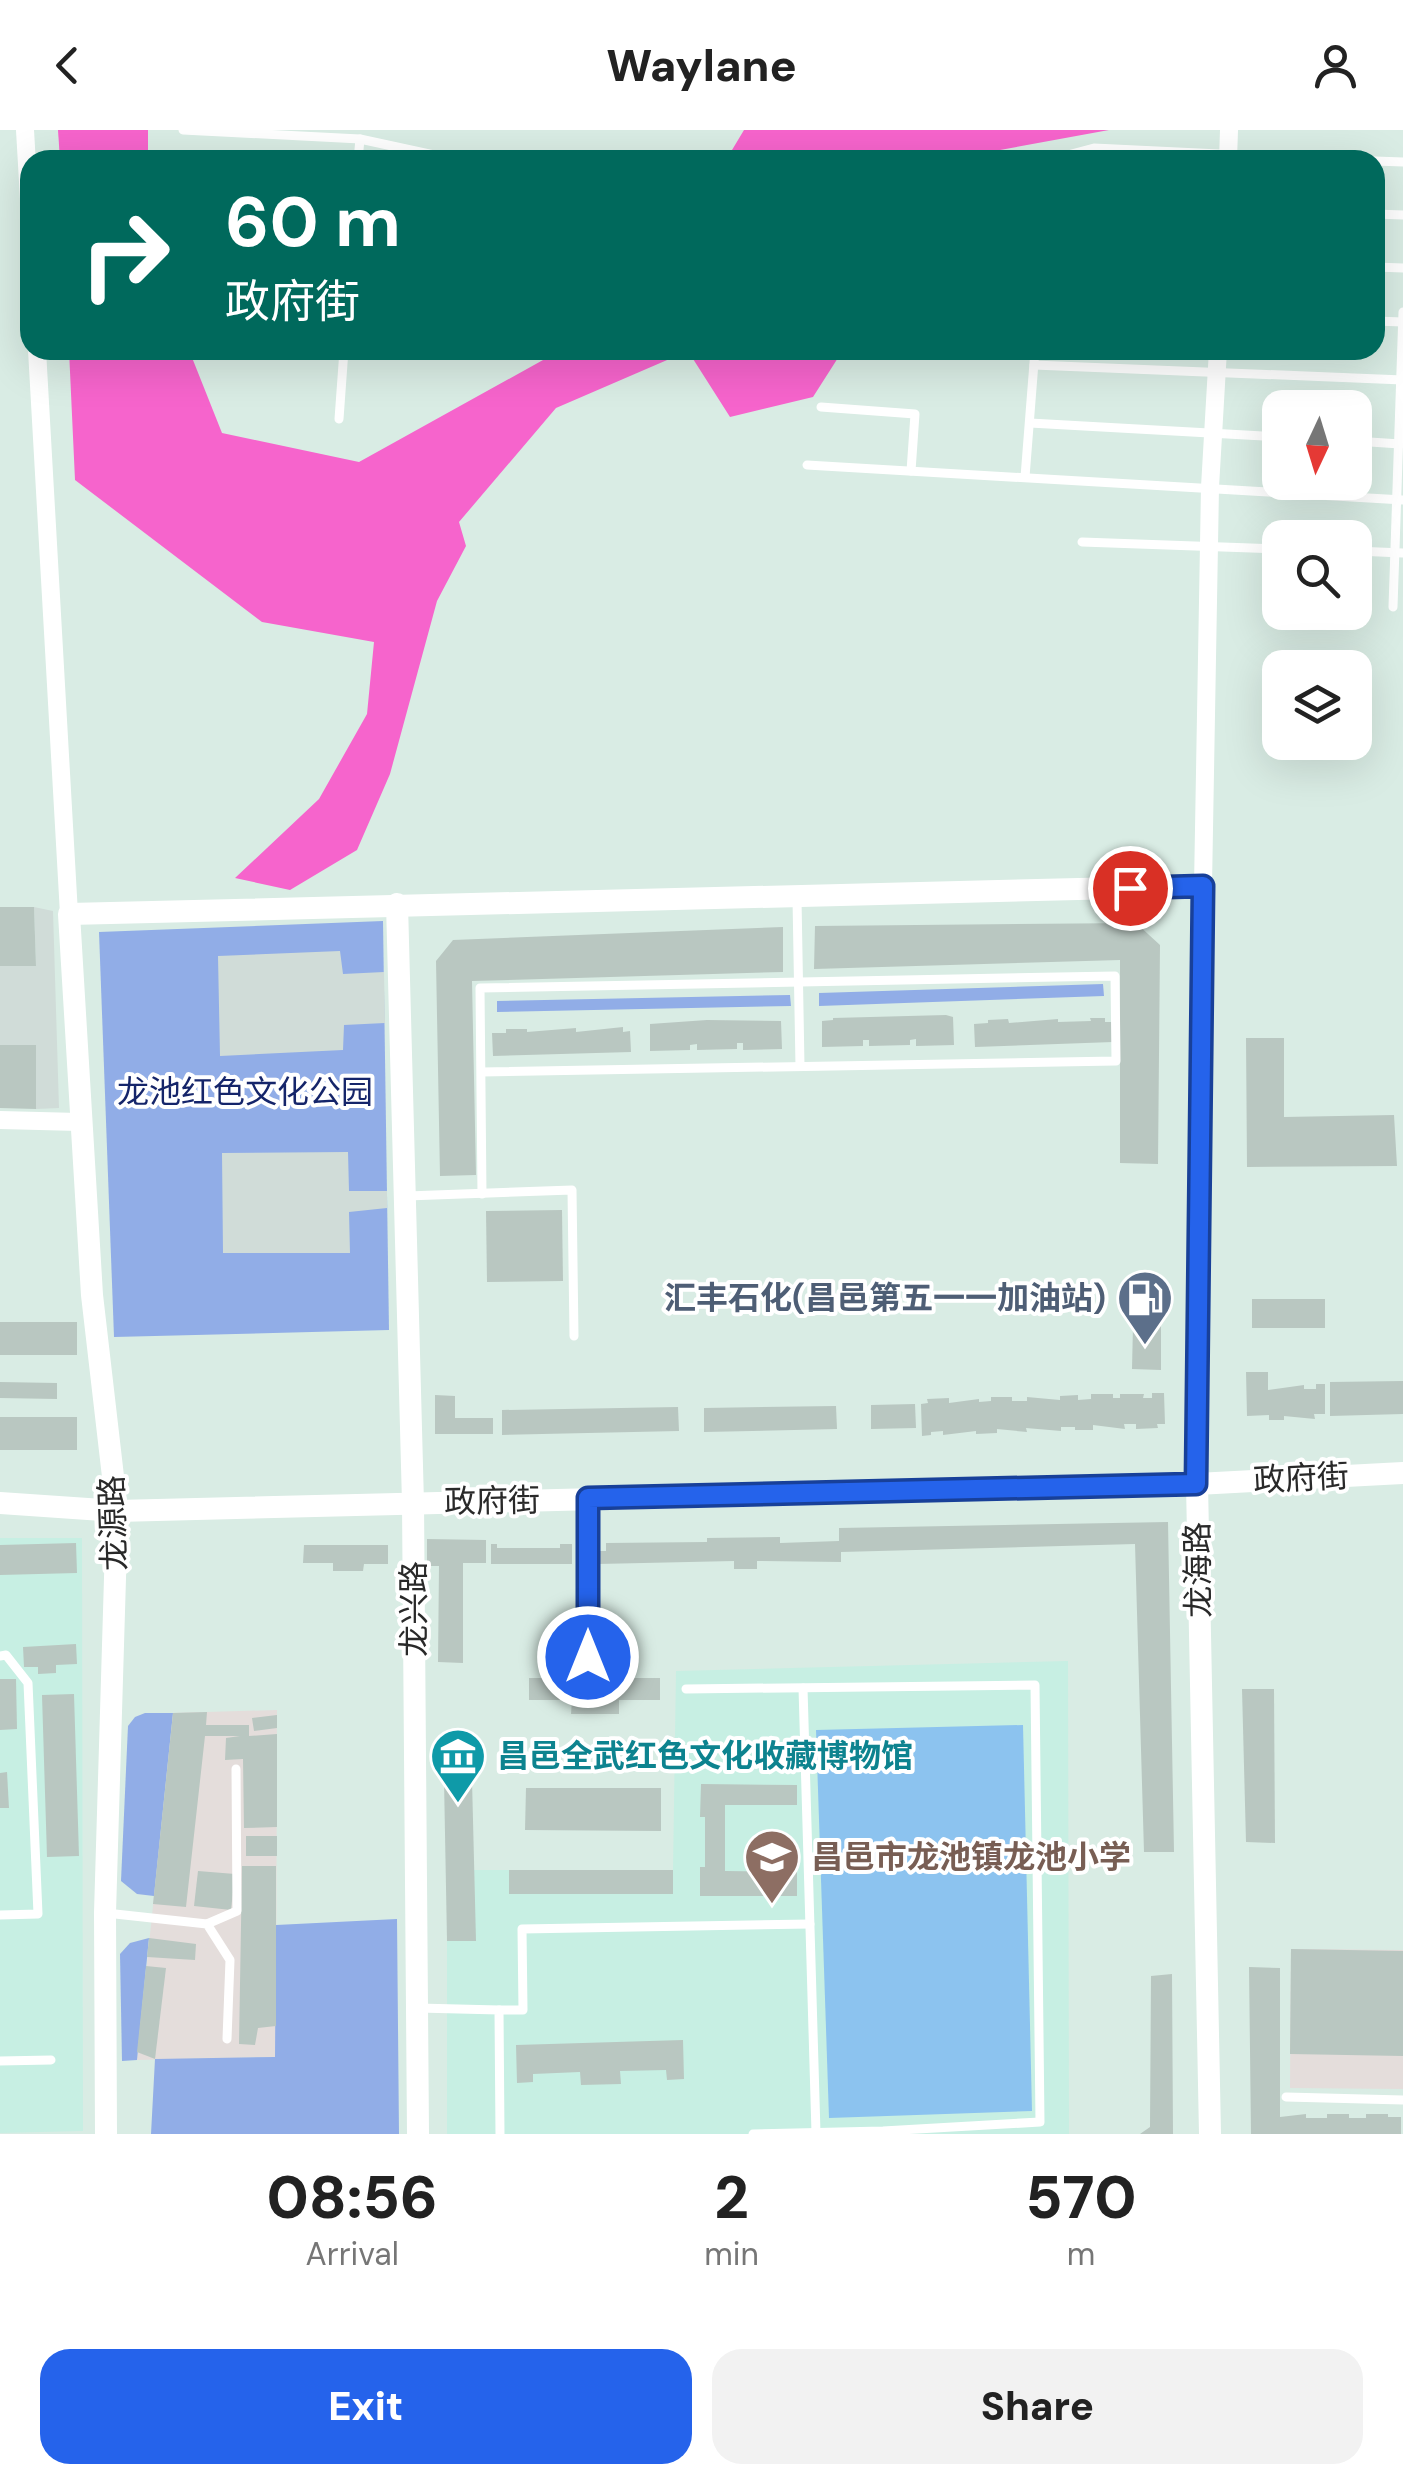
<!DOCTYPE html>
<html lang="en">
<head>
<meta charset="utf-8">
<style>
  body { margin:0; font-family:"DM Sans","Noto Sans SC",sans-serif; background:#f2f2f2; color:#222; height:100vh; display:flex; flex-direction:column; font-size:38px; white-space:nowrap }
  * { box-sizing:border-box; margin:0 }
  p { font-size:32px; color:#767676 }
  .icon { flex:none; width:55px; height:55px; fill:none; stroke:currentColor; stroke-width:2; stroke-linecap:round; stroke-linejoin:round }
  .map { position:relative; height:2004px; overflow:hidden }
  .drawer { display:flex; flex-direction:column; background:#fff; flex:1 }
  .drawer>* { flex:none }
  .guide { position:absolute; left:20px; top:20px; width:1365px; height:210px; border-radius:30px; box-shadow:0 10px 40px #0002; background:#00695c; color:#fff; overflow:hidden }
  .needle { width:65px; rotate:184deg }
  .controls { position:absolute; left:1262px; top:260px; display:grid; gap:20px }
  .controls a { display:grid; place-items:center; width:110px; height:110px; border-radius:20px; background:#fff; box-shadow:0 10px 40px #0002; font-size:50px }
  .pin { position:absolute; display:grid; place-items:center; width:85px; height:85px; color:#fff; margin:-42px; border:5px solid #fff; border-radius:50%; box-shadow:0 2px 10px #0007 }
  .me { position:absolute; width:110px; margin:-55px; rotate:0deg; stroke-linejoin:round; filter:drop-shadow(0 0 8px #0008) }
  .turn { display:flex; align-items:center; gap:35px; height:210px; padding:0 40px; font-size:45px }
  .turn .icon { width:130px; height:130px; stroke-width:2.5 }
  .turn b { display:block; font-size:70px; line-height:85px }
  .eta { display:flex; justify-content:space-evenly; align-items:center; height:170px; text-align:center }
  .eta b { font-size:60px; font-weight:800; line-height:70px }
  .action { display:flex; gap:20px; margin-top:auto; padding:20px 40px }
  .action a { flex:1; height:115px; border-radius:30px; background:#2563eb; color:#fff; font-size:40px; font-weight:800; line-height:115px; text-align:center }
  .action a+a { background:#f2f2f2; color:#222 }
  header { display:flex; justify-content:space-between; align-items:center; height:130px; padding:0 40px; background:#fff; font-size:45px; font-weight:800 }
  .map>svg:first-child { display:block }
  .industrial { fill:#e4dddb }
  .education { fill:#c7efe3 }
  .green { fill:#91ade7 }
  .pitch { fill:#8cc3ef }
  .plaza { fill:#d0dcd8 }
  .water { fill:#f664cc }
  .building { fill:#b9c7c1 }
  .lines { fill:none; stroke-linecap:round; stroke-linejoin:round }
  .lane { stroke:#fff; stroke-width:9 }
  .street { stroke:#fff; stroke-width:18 }
  .secondary { stroke:#fff; stroke-width:22 }
  .route-casing { stroke:#184099; stroke-width:25 }
  .route { stroke:#2563eb; stroke-width:18 }
  .labels { text-anchor:middle; stroke-width:8; stroke-linejoin:round; paint-order:stroke }
  .park-label { font-size:32px; fill:#15256a; stroke:#fff }
  .service-label { font-size:32px; font-weight:bold; fill:#4e5e75; stroke:#fff; text-anchor:end }
  .street-label { font-size:32px; fill:#292929; stroke:#fff }
  .culture-label { font-size:32px; font-weight:bold; fill:#0d838f; stroke:#fff; text-anchor:start }
  .education-label { font-size:32px; font-weight:bold; fill:#785e54; stroke:#fff; text-anchor:start }
</style>
</head>
<body>
<header><svg class="icon" aria-label="back" viewBox="0 0 24 24"><path d="M15 5l-7 7 7 7"/></svg>Waylane<svg class="icon" aria-label="person" viewBox="0 0 24 24"><circle cx="12" cy="8" r="4"/><path d="M4 21q1-7 8-7t8 7"/></svg></header>
<div class="map">
<svg width="1403" height="2004" viewBox="0 0 1403 2004">
  <rect width="100%" height="100%" fill="#d9ece4"/>
  <!-- industrial -->
  <g class="industrial">
    <polygon points="277,1580 276,1927 137,1930 173,1583"/>
    <polygon points="1291,1819 1403,1820 1403,1959 1290,1958"/>
  </g>
  <!-- education -->
  <g class="education">
    <polygon points="0,1408 82,1408 83,2001 0,2003"/>
    <polygon points="1068,1531 1069,2004 447,2004 447,1811 475,1811 474,1740 673,1740 676,1541"/>
  </g>
  <!-- green -->
  <g class="green">
    <polygon points="383,791 389,1200 114,1207 99,802"/>
    <polygon points="1103,854 1104,866 819,876 819,863"/>
    <polygon points="790,865 791,876 497,882 497,871"/>
    <polygon points="145,1583 173,1583 154,1766 137,1764 121,1751 128,1596 135,1587"/>
    <polygon points="397,1789 399,2004 151,2004 155,1929 275,1927 276,1795"/>
    <polygon points="149,1808 137,1930 122,1931 120,1824 130,1813"/>
  </g>
  <!-- pitch -->
  <polygon class="pitch" points="1023,1595 1032,1981 829,1988 816,1600"/>
  <!-- plaza -->
  <g class="plaza">
    <polygon points="34,777 53,781 59,978 36,979 36,916 0,915 0,836 36,836"/>
    <polygon points="340,821 343,844 384,842 385,893 344,895 343,920 220,926 218,826"/>
    <polygon points="348,1022 349,1061 387,1061 387,1078 349,1082 350,1123 223,1123 222,1023"/>
  </g>
  <!-- water -->
  <g class="water">
    <polygon points="58,0 148,0 148,30 60,30"/>
    <polygon points="744,0 1109,0 989,22 987,30 726,30"/>
    <polygon points="69,220 189,220 222,303 359,332 561,220 843,220 813,267 730,287 688,221 556,278 459,392 466,416 437,471 390,644 357,720 290,760 235,748 319,669 367,584 374,512 262,492 75,350"/>
  </g>
  <!-- building -->
  <g class="building">
    <polygon points="0,777 34,777 36,836 0,836"/>
    <polygon points="1136,793 1160,815 1158,1034 1120,1033 1120,830 814,839 815,796"/>
    <polygon points="783,797 783,842 472,851 476,1045 440,1046 436,831 453,810"/>
    <polygon points="946,885 953,887 954,915 916,916 916,909 910,910 910,915 869,916 869,910 863,910 863,916 822,917 822,891 833,890 833,888"/>
    <polygon points="1090,888 1105,888 1105,892 1112,892 1113,912 975,917 974,894 988,893 988,890 1008,889 1009,893 1058,889 1058,892 1091,891"/>
    <polygon points="707,890 781,891 782,919 743,920 743,913 737,913 737,919 697,920 697,914 690,915 690,920 650,921 650,894"/>
    <polygon points="623,897 623,902 630,901 631,922 493,926 492,903 506,903 506,899 527,899 527,902 576,898 576,902"/>
    <polygon points="1246,908 1284,908 1284,987 1394,985 1397,1036 1247,1037"/>
    <polygon points="0,915 36,915 36,979 0,978"/>
    <polygon points="562,1080 563,1151 487,1152 486,1081"/>
    <rect x="1252" y="1169" width="73" height="29"/>
    <rect x="0" y="1192" width="77" height="33"/>
    <polygon points="1133,1195 1161,1196 1161,1240 1132,1239"/>
    <polygon points="1246,1242 1268,1242 1268,1260 1304,1255 1304,1259 1316,1259 1316,1254 1325,1254 1325,1284 1314,1284 1315,1289 1284,1286 1284,1290 1269,1290 1269,1285 1247,1286"/>
    <polygon points="1403,1251 1403,1284 1330,1286 1330,1252"/>
    <polygon points="0,1252 57,1253 57,1269 0,1268"/>
    <polygon points="1152,1263 1164,1263 1165,1294 1157,1294 1158,1298 1136,1299 1136,1294 1124,1294 1125,1299 1093,1295 1093,1300 1075,1300 1075,1297 1061,1297 1061,1301 1026,1298 1027,1302 997,1299 997,1303 976,1304 976,1301 943,1305 943,1301 931,1302 931,1305 922,1306 921,1274 928,1273 927,1269 949,1268 949,1273 979,1269 979,1272 991,1271 991,1267 1012,1267 1012,1271 1027,1271 1027,1267 1060,1270 1060,1266 1078,1265 1078,1270 1091,1269 1091,1264 1113,1264 1113,1268 1120,1268 1120,1264 1144,1264 1143,1268 1152,1268"/>
    <polygon points="435,1265 455,1266 455,1288 493,1288 493,1304 435,1304"/>
    <polygon points="915,1274 916,1298 871,1299 871,1275"/>
    <polygon points="836,1276 837,1299 704,1302 704,1278"/>
    <polygon points="678,1277 679,1301 502,1305 502,1280"/>
    <rect x="0" y="1287" width="77" height="33"/>
    <polygon points="1168,1392 1174,1722 1144,1722 1135,1414 841,1422 841,1432 757,1431 757,1439 734,1439 734,1431 598,1434 598,1421 606,1421 606,1413 707,1412 707,1408 780,1407 780,1413 839,1411 839,1398"/>
    <polygon points="427,1409 486,1410 486,1433 463,1433 463,1533 438,1532 439,1436 427,1436"/>
    <polygon points="76,1413 77,1443 0,1445 0,1415"/>
    <polygon points="491,1414 497,1414 497,1418 560,1418 560,1414 572,1414 572,1434 491,1434"/>
    <polygon points="304,1415 388,1415 388,1434 364,1434 363,1441 333,1441 333,1433 303,1433"/>
    <polygon points="76,1514 77,1534 56,1535 56,1543 38,1544 38,1537 24,1537 23,1517"/>
    <polygon points="584,1532 621,1532 620,1548 660,1548 660,1570 619,1570 619,1584 571,1584 572,1570 529,1570 529,1548 585,1548"/>
    <polygon points="0,1549 16,1549 17,1599 0,1600"/>
    <polygon points="1242,1559 1274,1559 1275,1713 1246,1712"/>
    <polygon points="74,1564 79,1726 47,1727 42,1565"/>
    <polygon points="207,1582 206,1595 249,1595 249,1606 277,1604 277,1697 244,1698 243,1629 225,1630 226,1608 240,1606 205,1606 186,1777 153,1774 173,1583"/>
    <polygon points="277,1585 277,1598 254,1601 252,1588"/>
    <polygon points="7,1642 9,1678 0,1678 0,1643"/>
    <polygon points="444,1650 472,1650 476,1811 447,1811"/>
    <polygon points="701,1654 797,1655 797,1675 725,1675 725,1741 797,1742 797,1766 700,1766 700,1737 705,1737 705,1687 700,1687"/>
    <polygon points="526,1658 661,1658 661,1701 525,1700"/>
    <rect x="246" y="1706" width="31" height="20"/>
    <polygon points="242,1736 276,1736 276,1896 258,1898 255,1915 239,1914"/>
    <rect x="509" y="1740" width="164" height="24"/>
    <polygon points="198,1741 235,1744 231,1780 194,1776"/>
    <polygon points="149,1808 196,1814 195,1830 147,1827"/>
    <polygon points="1291,1819 1403,1821 1403,1926 1290,1924"/>
    <polygon points="146,1836 166,1838 155,1929 137,1922"/>
    <polygon points="1249,1837 1280,1838 1280,1987 1306,1984 1306,1988 1327,1988 1327,1984 1349,1984 1349,1988 1366,1988 1366,1984 1388,1984 1388,1987 1401,1987 1401,2004 1251,2004"/>
    <polygon points="1172,1844 1173,2004 1140,2004 1150,1997 1151,1846"/>
    <polygon points="683,1910 684,1949 667,1950 666,1940 620,1941 621,1954 581,1955 580,1942 533,1944 533,1952 517,1953 516,1915"/>
  </g>
  <g class="lines">
    <!-- lane -->
    <g class="lane">
      <polyline points="183,0 360,9 457,30"/>
      <polyline points="358,30 360,9"/>
      <polyline points="1049,30 1094,18 1346,30"/>
      <polyline points="1375,31 1403,32"/>
      <polyline points="1375,84 1403,85"/>
      <polyline points="1375,137 1403,138"/>
      <polyline points="1375,191 1403,192"/>
      <polyline points="1034,235 1403,250"/>
      <polyline points="821,277 915,284 911,341"/>
      <polyline points="339,289 344,220"/>
      <polyline points="1030,293 1280,307"/>
      <polyline points="1355,311 1400,314"/>
      <polyline points="807,335 1403,370"/>
      <polyline points="1025,347 1035,220"/>
      <polyline points="1082,412 1280,419"/>
      <polyline points="1355,421 1403,423"/>
      <polyline points="1393,477 1403,182"/>
      <polyline points="797,769 800,936"/>
      <polyline points="482,1064 480,858 1115,846 1116,931 482,942"/>
      <polyline points="407,1066 572,1060 574,1206"/>
      <polyline points="589,1371 589,1527"/>
      <polyline points="0,1526 6,1525 28,1553 38,1784 0,1785"/>
      <polyline points="803,1558 816,2003"/>
      <polyline points="686,1559 1035,1555 1040,1992 883,2001 753,2004"/>
      <polyline points="106,1783 207,1794 230,1830 227,1909"/>
      <polyline points="207,1794 237,1781 236,1639"/>
      <polyline points="418,1878 499,1880 500,2004"/>
      <polyline points="499,1880 523,1880 522,1799 810,1794"/>
      <polyline points="0,1931 51,1930"/>
      <polyline points="1286,1967 1403,1970"/>
    </g>
    <!-- street -->
    <g class="street">
      <polyline points="25,0 30,86"/>
      <polyline points="1228,30 1229,0"/>
      <polyline points="37,220 69,784"/>
      <polyline points="1203,756 1210,357 1218,220"/>
      <polyline points="0,990 79,992"/>
    </g>
    <!-- secondary -->
    <g class="secondary">
      <polyline points="397,774 413,1373 418,2004"/>
      <polyline points="0,1373 117,1381 1197,1354 1403,1343"/>
      <polyline points="106,2004 105,1783 117,1381 92,1165 69,784 1203,756 1197,1354 1210,2004"/>
    </g>
  </g>
  <g class="lines">
    <!-- route casing -->
    <g class="route-casing">
      <polyline id="route" points="588,1527 588,1368 1196,1354 1203,756 1130,758"/>
    </g>
    <!-- route -->
    <use href="#route" class="route"/>
  </g>
  <!-- icons -->
  <defs>
    <g id="fuel-pin" transform="scale(2.875)"><path d="M0 17L-7.5 6A9.5 9.5 0 1 1 7.5 6Z" fill="#5c6f8a" stroke="#fff"/><path d="M-5.5-6h7V0h2V4h1.3V-2.5L3-4.5l.8-.8L6-3V5H2.5V1h-1V6h-7ZM-4.2-4.7v3.2H.2V-4.7Z" fill="#fff"/></g>
    <g id="museum-pin" transform="scale(2.875)"><path d="M0 17L-7.5 6A9.5 9.5 0 1 1 7.5 6Z" fill="#0f9aa8" stroke="#fff"/><path d="M0-6L6-3V-2H-6V-3ZM-5-1h2V3h-2ZM-1-1h2V3h-2ZM3-1h2V3H3ZM-6 4H6V6H-6Z" fill="#fff"/></g>
    <g id="school-pin" transform="scale(2.875)"><path d="M0 17L-7.5 6A9.5 9.5 0 1 1 7.5 6Z" fill="#8d6e63" stroke="#fff"/><path d="M0-5L7-2L0 1L-7-2ZM-4 1L0 2.5L4 1V4Q0 6-4 4Z" fill="#fff"/></g>
  </defs>
  <g fill-rule="evenodd">
    <use href="#fuel-pin" x="1145" y="1168"/>
    <use href="#museum-pin" x="458" y="1626"/>
    <use href="#school-pin" x="772" y="1727"/>
  </g>
  <g class="labels">
    <!-- park labels -->
    <g class="park-label">
      <text x="245" y="973">龙池红色文化公园</text>
    </g>
    <!-- service labels -->
    <g class="service-label">
      <text x="1106" y="1179">汇丰石化(昌邑第五一一加油站)</text>
    </g>
    <!-- street labels -->
    <g class="street-label">
      <text transform="translate(1301 1348) rotate(-3)" y="11">政府街</text>
      <text transform="translate(492 1371) rotate(-1)" y="11">政府街</text>
      <text transform="translate(113 1393) rotate(-92)" y="11">龙源路</text>
      <text transform="translate(1198 1440) rotate(-91)" y="11">龙海路</text>
      <text transform="translate(414 1479) rotate(-90)" y="11">龙兴路</text>
    </g>
    <!-- culture labels -->
    <g class="culture-label">
      <text x="497" y="1637">昌邑全武红色文化收藏博物馆</text>
    </g>
    <!-- education labels -->
    <g class="education-label">
      <text x="811" y="1738">昌邑市龙池镇龙池小学</text>
    </g>
  </g>
</svg>
<div class="controls">
<a><svg class="needle" viewBox="-14 -14 28 28"><path d="M0-13l5 13h-10z" fill="#e53935"/><path d="M0 13l5-13h-10z" fill="#767676"/></svg></a>
<a><svg class="icon" aria-label="search" viewBox="0 0 24 24"><circle cx="10" cy="10" r="6"/><path d="M15 15l6 6"/></svg></a>
<a><svg class="icon" aria-label="layers" viewBox="0 0 24 24"><path d="M12 4l9 5-9 5-9-5zM3 14l9 5 9-5"/></svg></a>
</div>
<div class="pin" style="left:1130px;top:758px;background:#d93025"><svg class="icon" aria-label="arrive" viewBox="0 0 24 24"><path d="M6 21V4h12l-3 4 3 4H6"/></svg></div>
<svg class="me" style="left:588px;top:1527px" viewBox="-20 -20 40 40"><circle r="17" fill="#2563eb" stroke="#fff" stroke-width="3"/><path d="M0-11L8 9 0 5-8 9z" fill="#fff"/></svg>
<div class="guide">
<div class="turn"><svg class="icon" aria-label="right" viewBox="0 0 24 24"><path d="M7 20v-9h11M14 6l5 5-5 5"/></svg><div><b>60 m</b>政府街</div></div>
</div>
</div>
<section class="drawer">
<div class="eta">
<div><b>08:56</b><p>Arrival</p></div>
<div><b>2</b><p>min</p></div>
<div><b>570</b><p>m</p></div>
</div>
<div class="action"><a>Exit</a><a>Share</a></div>
</section>
</body>
</html>
